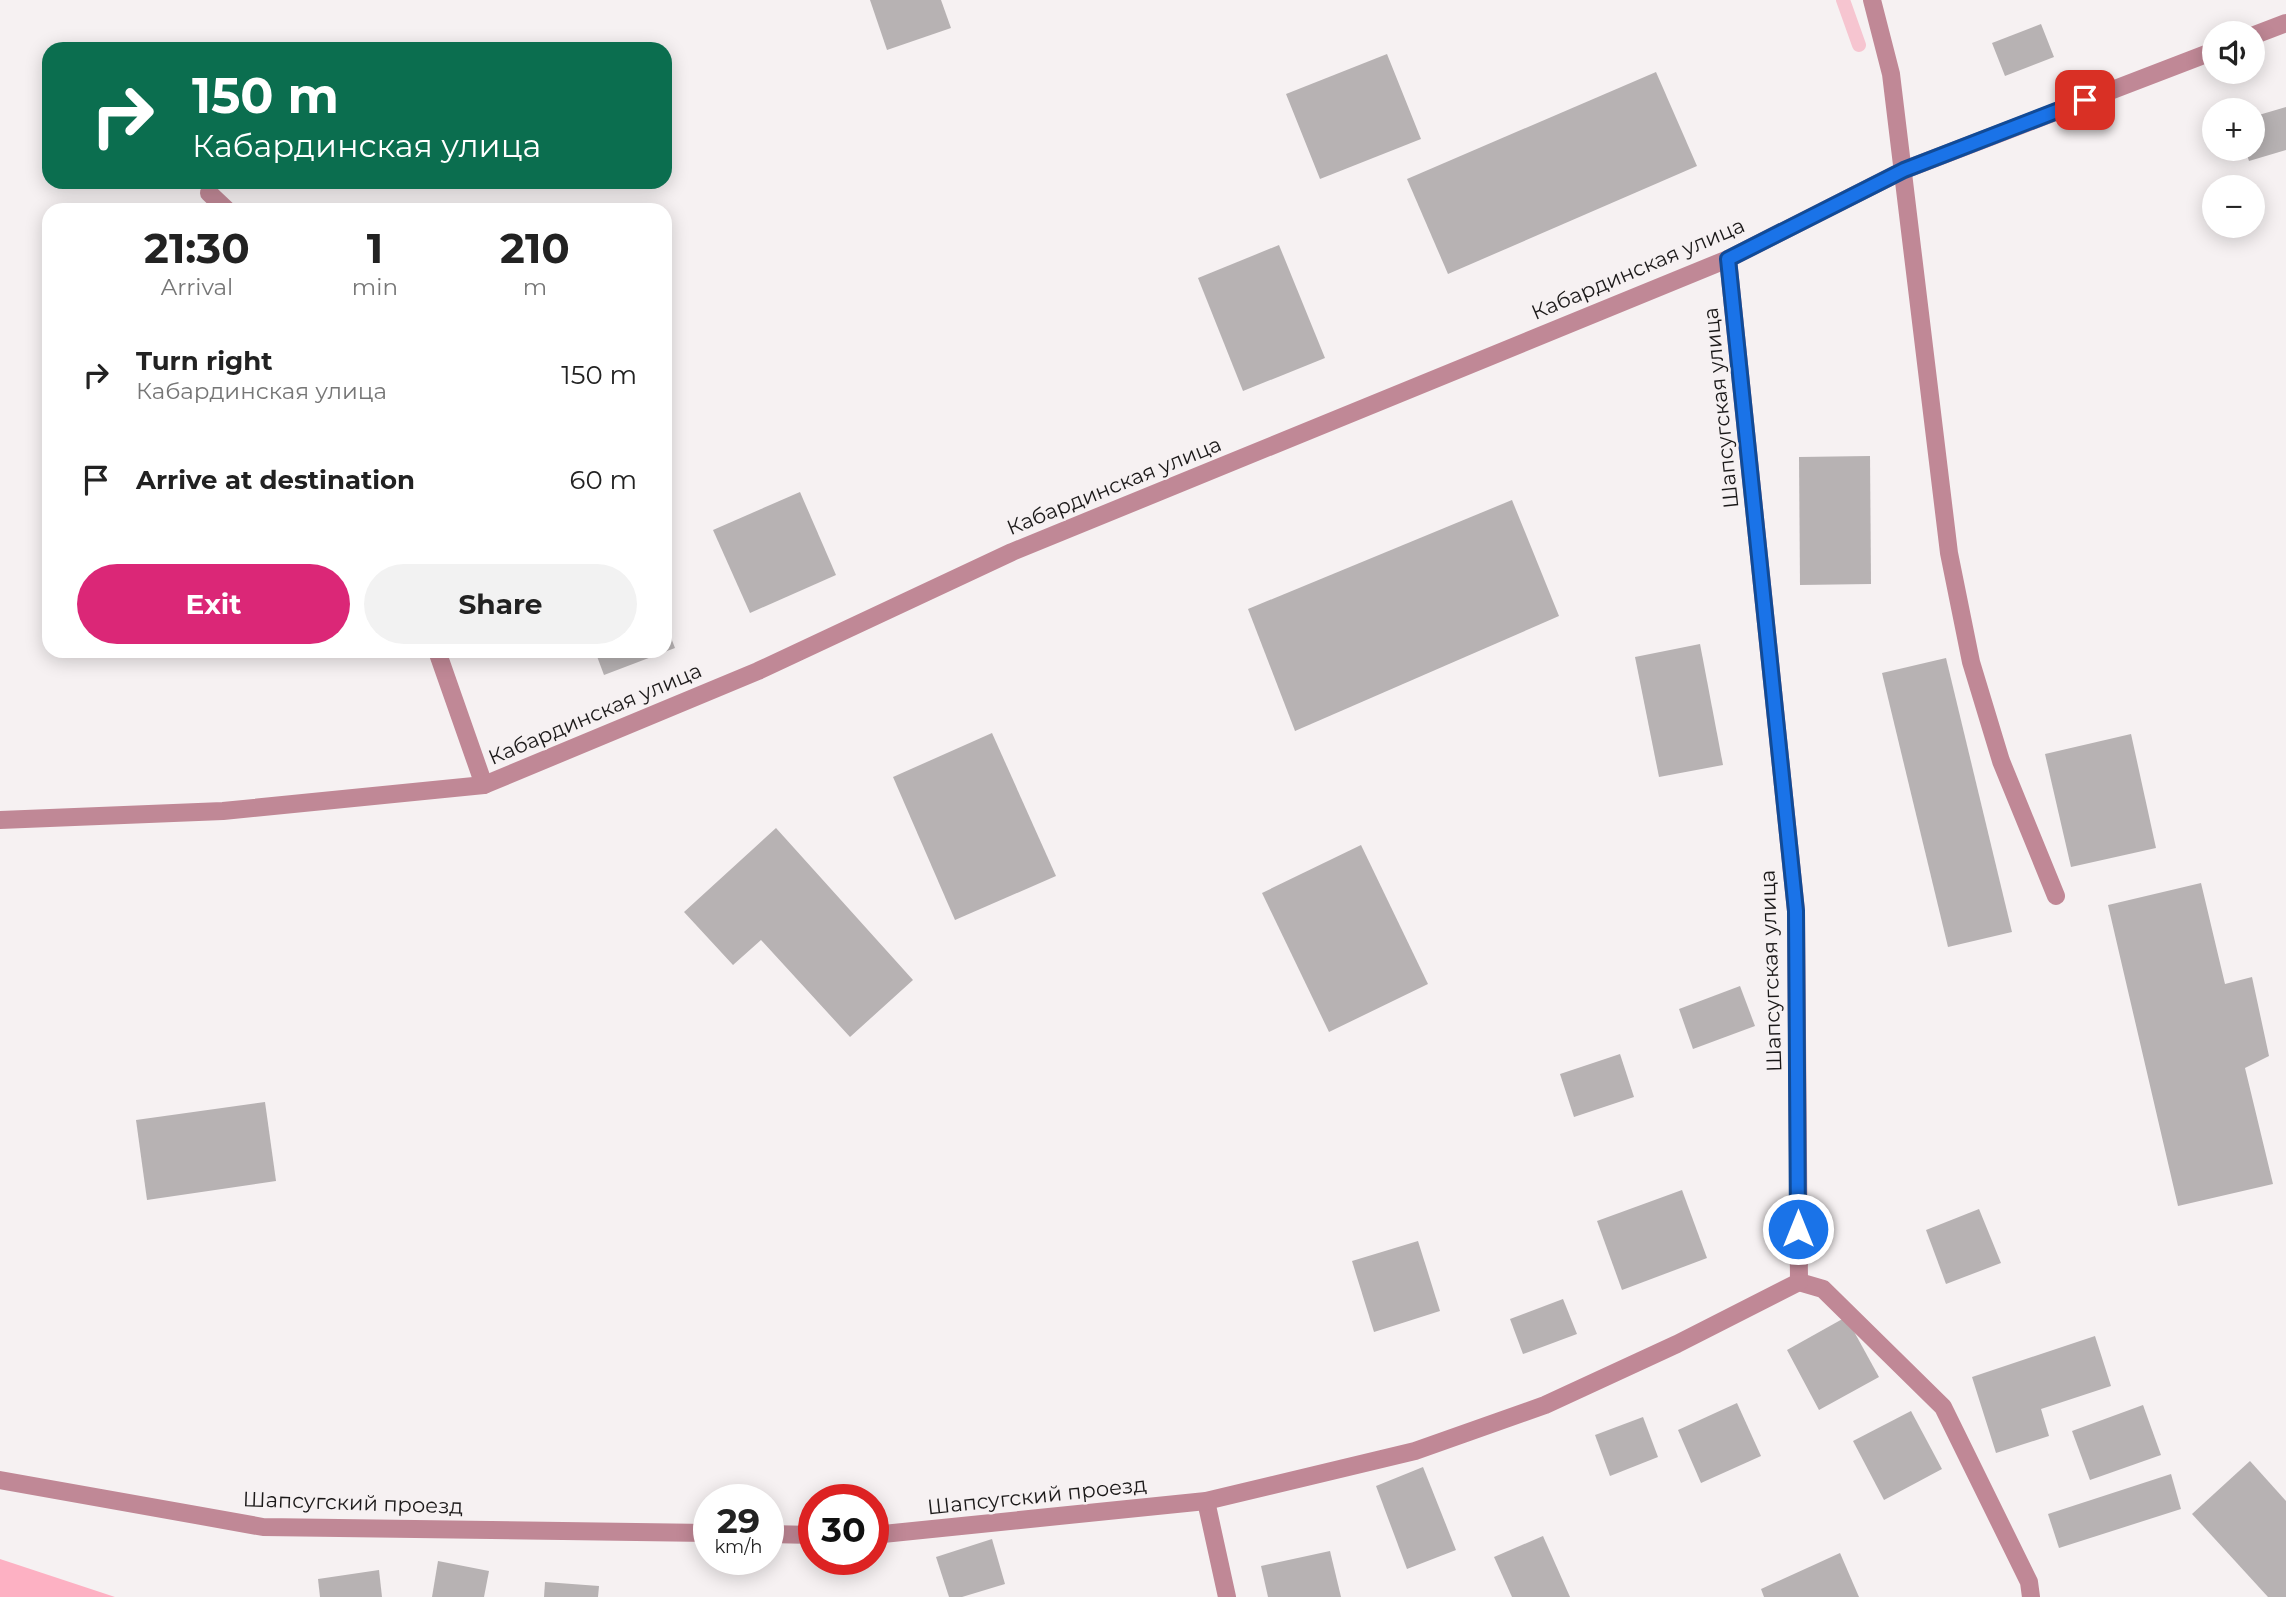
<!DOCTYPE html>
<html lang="en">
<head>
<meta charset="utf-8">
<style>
  body { margin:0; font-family:Montserrat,sans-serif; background:#f2f2f2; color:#222; height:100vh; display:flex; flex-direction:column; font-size:26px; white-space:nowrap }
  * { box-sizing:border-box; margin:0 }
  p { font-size:23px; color:#767676 }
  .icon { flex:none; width:38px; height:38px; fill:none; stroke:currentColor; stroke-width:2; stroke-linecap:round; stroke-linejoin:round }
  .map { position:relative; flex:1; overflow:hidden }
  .sheet { position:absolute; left:42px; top:203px; width:630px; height:455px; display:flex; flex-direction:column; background:#fff; border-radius:21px; box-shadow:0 4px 18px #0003 }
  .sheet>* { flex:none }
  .banner { position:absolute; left:42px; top:42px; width:630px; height:147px; border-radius:21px; box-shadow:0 4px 18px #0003; background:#0b6e4f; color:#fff; overflow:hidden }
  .buttons { position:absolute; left:2202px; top:21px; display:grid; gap:14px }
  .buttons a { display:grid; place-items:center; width:63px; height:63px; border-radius:50%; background:#fff; box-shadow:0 4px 18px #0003; font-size:35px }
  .speed { position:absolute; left:693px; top:1484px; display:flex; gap:14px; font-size:35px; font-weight:700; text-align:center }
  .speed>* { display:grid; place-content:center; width:91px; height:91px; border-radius:50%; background:#fff; box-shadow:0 4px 18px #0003; line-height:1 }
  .speed small { font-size:18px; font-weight:400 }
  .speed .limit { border:10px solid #d22; background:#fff; color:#111 }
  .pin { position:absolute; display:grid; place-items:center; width:60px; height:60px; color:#fff; margin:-30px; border-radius:14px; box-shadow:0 4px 10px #0006 }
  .me { position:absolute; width:77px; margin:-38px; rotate:0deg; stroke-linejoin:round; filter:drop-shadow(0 0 5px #0008) }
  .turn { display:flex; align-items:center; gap:24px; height:147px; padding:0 35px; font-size:32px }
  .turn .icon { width:91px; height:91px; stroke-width:2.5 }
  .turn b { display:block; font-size:49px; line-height:60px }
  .eta { display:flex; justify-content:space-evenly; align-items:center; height:119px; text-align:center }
  .eta b { font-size:42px; font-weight:700; line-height:49px }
  .primary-button { display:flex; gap:14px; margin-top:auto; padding:14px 35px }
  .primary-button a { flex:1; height:80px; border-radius:42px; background:#db2777; color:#fff; font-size:28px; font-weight:700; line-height:80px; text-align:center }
  .primary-button a+a { background:#f2f2f2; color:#222 }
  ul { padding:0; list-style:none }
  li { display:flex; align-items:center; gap:21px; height:105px; padding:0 35px }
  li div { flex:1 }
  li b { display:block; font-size:26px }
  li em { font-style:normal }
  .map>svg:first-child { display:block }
  .green { fill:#fdb1c3 }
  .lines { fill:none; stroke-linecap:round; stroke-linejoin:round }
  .stream { stroke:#f6c5d0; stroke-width:14 }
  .building { fill:#b7b2b3 }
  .lane { stroke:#c08896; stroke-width:18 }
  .street { stroke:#c08896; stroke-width:18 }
  .route-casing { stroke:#114b97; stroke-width:18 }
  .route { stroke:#1a73e8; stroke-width:12 }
  .labels { text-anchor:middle; stroke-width:5; stroke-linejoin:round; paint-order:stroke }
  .street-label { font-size:21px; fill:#1b1919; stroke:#f6f1f2 }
</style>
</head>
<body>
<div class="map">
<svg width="2286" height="1597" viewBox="0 0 2286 1597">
  <rect width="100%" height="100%" fill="#f6f1f2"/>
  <!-- green -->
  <polygon class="green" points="0,1559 115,1597 0,1597"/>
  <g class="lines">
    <!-- stream -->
    <polyline class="stream" points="1843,0 1859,45"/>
  </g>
  <!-- building -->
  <g class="building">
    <polygon points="870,0 941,0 951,28 887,50"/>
    <polygon points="2041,24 2054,57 2005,76 1992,43"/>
    <polygon points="1387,54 1421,139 1320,179 1286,94"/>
    <polygon points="1656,72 1697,166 1448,274 1407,179"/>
    <polygon points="2286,107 2286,150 2249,161 2245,149 2252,149 2252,117"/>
    <polygon points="1279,245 1325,358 1243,391 1198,278"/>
    <polygon points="1870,456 1871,584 1800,585 1799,457"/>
    <polygon points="800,492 836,575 750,613 713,530"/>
    <polygon points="1512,500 1559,616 1295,731 1248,609"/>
    <polygon points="665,622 675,648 604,675 595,651 665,651"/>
    <polygon points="1700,644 1723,765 1659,777 1635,657"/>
    <polygon points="1946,658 2012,932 1948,947 1882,673"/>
    <polygon points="992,733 1056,876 955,920 893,777"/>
    <polygon points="2131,734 2156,848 2071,867 2045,754"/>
    <polygon points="776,828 913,980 850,1037 761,940 733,965 684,912"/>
    <polygon points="1361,845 1428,984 1329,1032 1262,893"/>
    <polygon points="2201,883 2225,984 2252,977 2269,1056 2245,1068 2273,1184 2178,1206 2108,905"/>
    <polygon points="1740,986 1755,1026 1693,1049 1679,1009"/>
    <polygon points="1620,1054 1634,1097 1574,1117 1560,1074"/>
    <polygon points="265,1102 276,1181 147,1200 136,1120"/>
    <polygon points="1682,1190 1707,1258 1622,1290 1597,1221"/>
    <polygon points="1979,1209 2001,1263 1946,1284 1926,1230"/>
    <polygon points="1418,1241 1440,1311 1374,1332 1352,1261"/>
    <polygon points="1563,1299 1577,1334 1523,1354 1510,1319"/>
    <polygon points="1846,1317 1879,1377 1819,1410 1787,1350"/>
    <polygon points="2095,1336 2111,1386 2041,1409 2049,1436 1996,1453 1972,1377"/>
    <polygon points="1737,1403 1761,1456 1701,1483 1678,1430"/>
    <polygon points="2143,1405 2161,1455 2090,1480 2072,1431"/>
    <polygon points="1911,1411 1942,1469 1884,1500 1853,1441"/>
    <polygon points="1643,1417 1658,1457 1610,1476 1595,1435"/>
    <polygon points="2250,1461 2286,1501 2286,1597 2268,1597 2192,1514"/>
    <polygon points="1423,1467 1456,1550 1407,1569 1376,1486"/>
    <polygon points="2171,1474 2181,1509 2059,1548 2048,1514"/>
    <polygon points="1543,1536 1570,1597 1512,1597 1494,1557"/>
    <polygon points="992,1539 1005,1584 962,1597 949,1597 936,1557"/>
    <polygon points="1330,1551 1341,1597 1268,1597 1261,1566"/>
    <polygon points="1840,1553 1859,1597 1764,1597 1761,1589"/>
    <polygon points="438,1561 489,1571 484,1597 432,1597"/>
    <polygon points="379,1570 382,1597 320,1597 318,1579"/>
    <polygon points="545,1582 599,1586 598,1597 544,1597"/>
  </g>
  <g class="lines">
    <!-- lane -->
    <g class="lane">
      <polyline points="1872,0 1891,74 1949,553 1971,662 2001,761 2056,896"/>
      <polyline points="209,193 227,210"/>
      <polyline points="437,651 484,785"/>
      <polyline points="1206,1501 1227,1597"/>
    </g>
    <!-- street -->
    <g class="street">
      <polyline points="2252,36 2286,23"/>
      <polyline points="1728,259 1796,911 1799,1282"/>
      <polyline points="0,820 223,811 484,785 758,671 1012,552 1728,259 1904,170 2214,51"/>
      <polyline points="1799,1282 1823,1289 1943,1407 2029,1582 2031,1597"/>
      <polyline points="0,1480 263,1527 709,1533"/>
      <polyline points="768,1534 814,1535"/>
      <polyline points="873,1535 1206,1501 1415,1451 1545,1405 1677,1344 1799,1282"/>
    </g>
  </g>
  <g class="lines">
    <!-- route casing -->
    <g class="route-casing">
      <polyline id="route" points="1798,1229 1796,911 1728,259 1904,170 2085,100"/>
    </g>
    <!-- route -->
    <use href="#route" class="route"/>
  </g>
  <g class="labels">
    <!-- street labels -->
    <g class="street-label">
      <text transform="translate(1638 269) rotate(-23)" y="7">Кабардинская улица</text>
      <text transform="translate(1721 408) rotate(-96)" y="7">Шапсугская улица</text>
      <text transform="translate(1114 486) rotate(-22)" y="7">Кабардинская улица</text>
      <text transform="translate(595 714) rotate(-23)" y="7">Кабардинская улица</text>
      <text transform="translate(1771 971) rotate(-92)" y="7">Шапсугская улица</text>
      <text transform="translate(1037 1496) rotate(-6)" y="7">Шапсугский проезд</text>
      <text transform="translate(353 1503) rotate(2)" y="7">Шапсугский проезд</text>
    </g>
  </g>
</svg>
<div class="buttons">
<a><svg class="icon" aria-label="sound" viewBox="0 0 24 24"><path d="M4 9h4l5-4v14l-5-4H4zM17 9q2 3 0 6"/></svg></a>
<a>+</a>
<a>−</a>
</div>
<div class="speed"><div>29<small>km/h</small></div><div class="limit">30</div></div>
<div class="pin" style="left:2085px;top:100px;background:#d93025"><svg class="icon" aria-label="arrive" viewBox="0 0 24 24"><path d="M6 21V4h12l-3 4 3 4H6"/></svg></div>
<svg class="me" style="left:1798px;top:1229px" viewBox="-20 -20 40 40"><circle r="17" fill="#1a73e8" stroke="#fff" stroke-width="3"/><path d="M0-11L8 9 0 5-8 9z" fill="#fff"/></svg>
<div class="banner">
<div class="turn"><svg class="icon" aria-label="right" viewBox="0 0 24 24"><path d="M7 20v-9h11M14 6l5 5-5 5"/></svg><div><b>150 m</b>Кабардинская улица</div></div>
</div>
<section class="sheet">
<div class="eta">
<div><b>21:30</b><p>Arrival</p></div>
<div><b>1</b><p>min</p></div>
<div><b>210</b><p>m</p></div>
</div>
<ul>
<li><svg class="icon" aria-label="right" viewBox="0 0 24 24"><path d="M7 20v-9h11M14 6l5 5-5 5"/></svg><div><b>Turn right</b><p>Кабардинская улица</p></div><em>150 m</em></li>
<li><svg class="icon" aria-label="arrive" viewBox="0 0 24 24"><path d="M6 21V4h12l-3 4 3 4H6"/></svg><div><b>Arrive at destination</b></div><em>60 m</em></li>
</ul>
<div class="primary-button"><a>Exit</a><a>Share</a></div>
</section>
</div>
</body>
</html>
